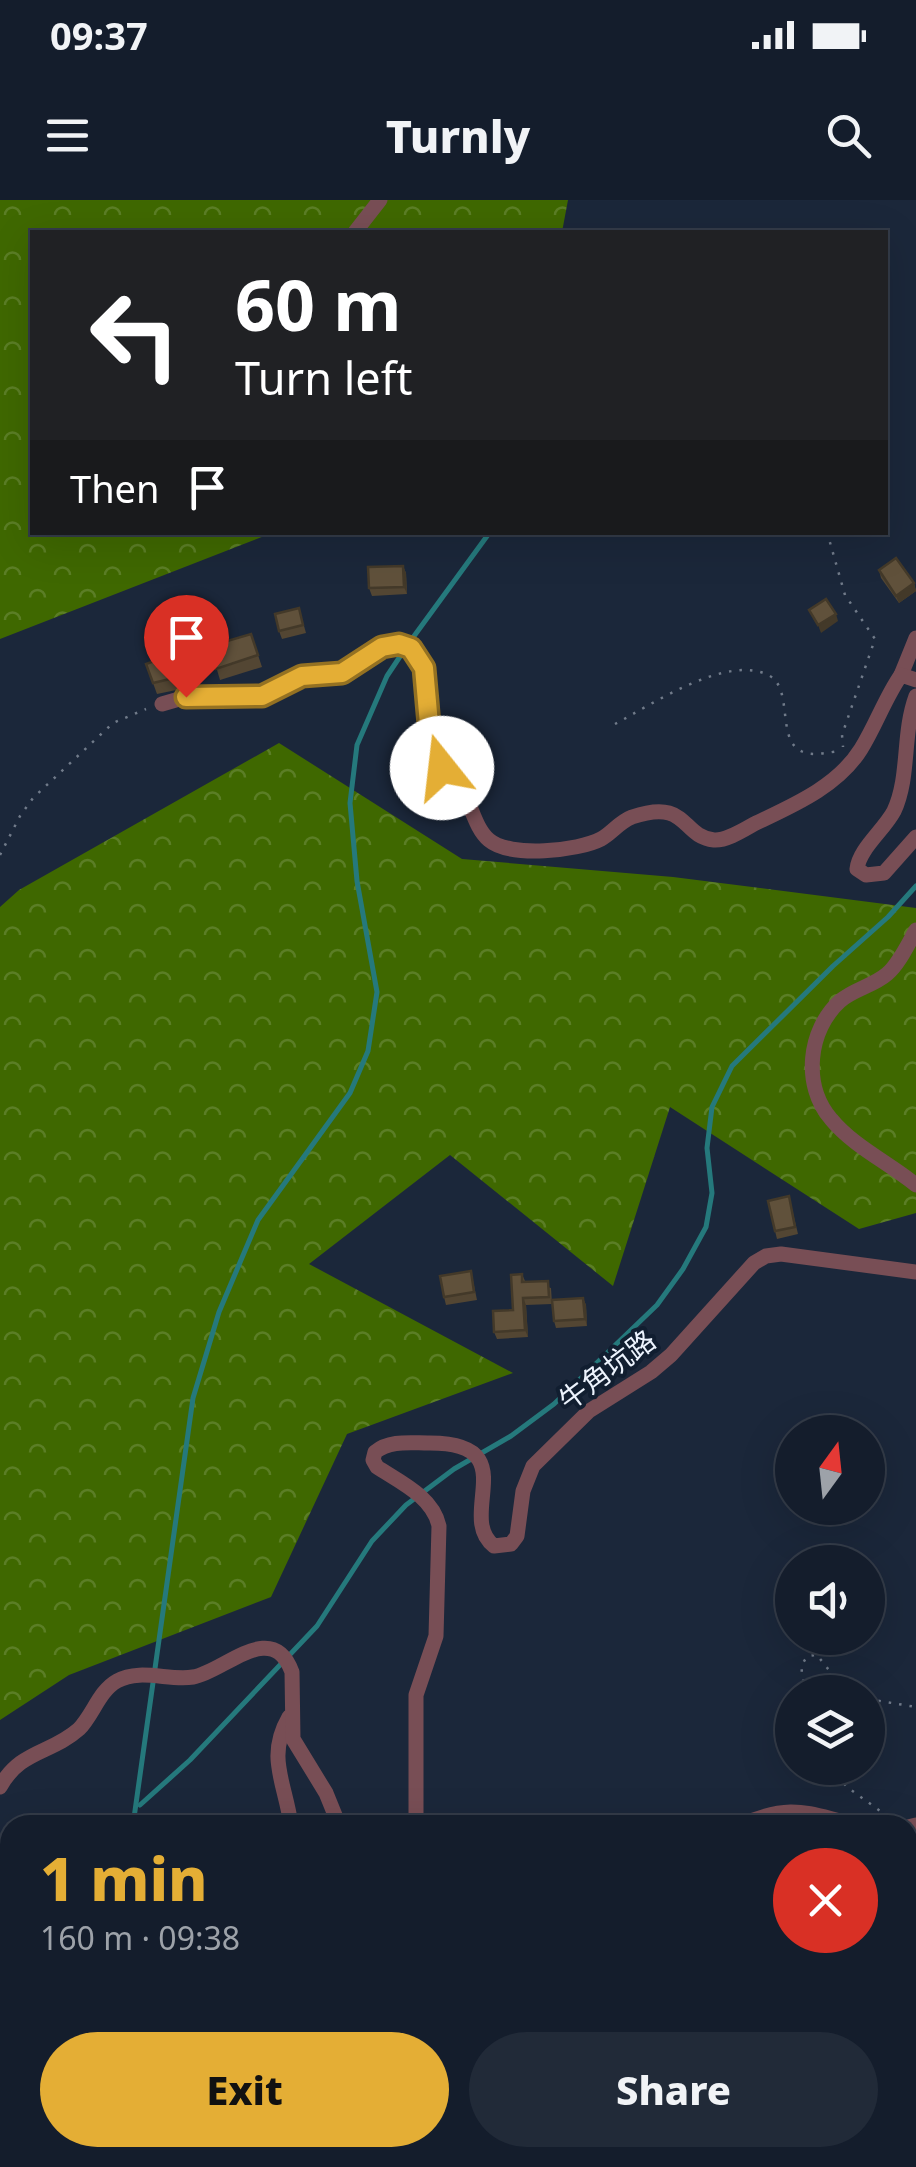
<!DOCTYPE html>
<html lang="en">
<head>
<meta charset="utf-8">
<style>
  body { margin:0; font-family:"Noto Sans","Noto Sans TC",sans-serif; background:#212a38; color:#f1f3f6; height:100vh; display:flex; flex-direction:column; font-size:38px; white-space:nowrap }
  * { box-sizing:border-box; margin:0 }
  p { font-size:32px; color:#9da2a9 }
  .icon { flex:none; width:55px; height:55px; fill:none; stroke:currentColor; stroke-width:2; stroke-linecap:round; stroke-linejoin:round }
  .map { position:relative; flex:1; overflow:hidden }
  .drawer { position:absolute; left:0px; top:1615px; width:918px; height:352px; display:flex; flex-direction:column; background:#141d2c; border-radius:30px 30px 0 0; box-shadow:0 10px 40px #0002,0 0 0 2px #333b48 }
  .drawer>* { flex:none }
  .hud { position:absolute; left:30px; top:30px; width:858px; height:305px; border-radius:0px; box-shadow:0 10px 40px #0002,0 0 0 2px #333b48; background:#202124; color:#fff; overflow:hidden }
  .needle { width:65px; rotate:15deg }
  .buttons { position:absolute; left:775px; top:1215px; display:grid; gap:20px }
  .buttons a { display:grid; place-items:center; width:110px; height:110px; border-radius:50%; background:#141d2c; box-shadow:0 10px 40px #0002,0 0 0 2px #333b48; font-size:50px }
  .pin { position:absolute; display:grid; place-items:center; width:85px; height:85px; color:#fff; margin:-102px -42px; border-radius:50% 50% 50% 0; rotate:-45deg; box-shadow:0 0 10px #0007 }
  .pin .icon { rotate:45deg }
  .me { position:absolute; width:110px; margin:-55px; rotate:344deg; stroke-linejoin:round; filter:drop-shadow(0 0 8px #0008) }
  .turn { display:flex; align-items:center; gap:35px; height:210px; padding:0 40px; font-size:45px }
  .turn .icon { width:130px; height:130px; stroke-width:2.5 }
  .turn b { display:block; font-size:70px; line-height:85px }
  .then { display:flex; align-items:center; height:95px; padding:0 40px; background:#0003; gap:20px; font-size:38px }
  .round { display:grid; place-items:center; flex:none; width:105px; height:105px; border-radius:52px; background:#212a38 }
  .headline { display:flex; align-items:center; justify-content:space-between; height:170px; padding:0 40px }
  h1 { font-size:60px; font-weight:800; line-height:75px; color:#e4ae35 }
  .primary-button { display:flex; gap:20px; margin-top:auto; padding:20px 40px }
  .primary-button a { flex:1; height:115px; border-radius:60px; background:#e4ae35; color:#111; font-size:40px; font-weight:800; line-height:115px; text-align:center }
  .primary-button a+a { background:#212a38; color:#f1f3f6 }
  .status { display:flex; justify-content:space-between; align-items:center; height:70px; padding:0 50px; background:#141d2c; direction:ltr }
  .status svg { height:28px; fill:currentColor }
  header { display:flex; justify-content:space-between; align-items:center; height:130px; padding:0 40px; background:#141d2c; font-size:45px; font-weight:800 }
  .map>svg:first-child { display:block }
  .forest { fill:url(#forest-crowns) }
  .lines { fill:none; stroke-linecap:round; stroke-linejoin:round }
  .stream { stroke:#25797c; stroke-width:5 }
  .path { stroke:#717b8a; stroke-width:2.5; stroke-dasharray:2.5 8; stroke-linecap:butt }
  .minor { stroke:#784e55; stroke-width:15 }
  .wall { fill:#534633 }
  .shaded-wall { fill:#433929 }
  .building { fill:#60513b; stroke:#433929; stroke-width:2.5 }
  .route-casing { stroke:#947122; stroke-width:25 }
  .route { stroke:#e4ae35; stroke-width:18 }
  .labels { text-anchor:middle; stroke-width:8; stroke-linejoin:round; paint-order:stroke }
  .street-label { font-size:28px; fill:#ecf3fd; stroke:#111e30 }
</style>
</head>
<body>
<div class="status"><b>09:37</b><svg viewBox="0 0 49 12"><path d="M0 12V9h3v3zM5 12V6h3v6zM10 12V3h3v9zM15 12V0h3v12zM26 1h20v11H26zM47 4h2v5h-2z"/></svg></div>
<header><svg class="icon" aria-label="menu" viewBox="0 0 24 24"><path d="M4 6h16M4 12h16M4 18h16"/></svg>Turnly<svg class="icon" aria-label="search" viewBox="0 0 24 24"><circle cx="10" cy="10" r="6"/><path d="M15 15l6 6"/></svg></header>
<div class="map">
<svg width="916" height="1967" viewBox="0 0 916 1967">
  <defs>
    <pattern id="forest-crowns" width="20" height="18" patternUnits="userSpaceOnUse" patternTransform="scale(2.5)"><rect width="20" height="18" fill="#3f6800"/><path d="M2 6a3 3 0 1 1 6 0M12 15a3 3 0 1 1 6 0" fill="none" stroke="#5b7e26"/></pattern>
  </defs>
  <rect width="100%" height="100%" fill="#1b273a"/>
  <!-- forest -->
  <g class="forest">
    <polygon points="0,0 568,0 562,32 32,32 32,332 272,333 0,439"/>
    <polygon points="279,543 462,659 673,677 916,708 916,1013 859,1029 670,907 613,1086 450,955 309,1064 513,1173 347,1234 271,1397 69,1475 0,1520 0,707 19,690"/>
    <polygon points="916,1731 916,1967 0,1967 0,1850 10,1844 10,1958 908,1958 908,1734"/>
  </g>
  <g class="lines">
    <!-- stream -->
    <g class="stream">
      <polyline points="409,443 490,332"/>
      <polyline points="140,1605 190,1560 317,1426 372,1341 406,1305 454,1269 511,1236 554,1204 657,1105 683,1069 706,1027 712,993 707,948 712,907 732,866 833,766 888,717 916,686"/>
      <polyline points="133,1625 193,1198 219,1112 258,1020 350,893 368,851 377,792 357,681 350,603 357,545 387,476 403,452"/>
      <polyline points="908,1796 916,1792"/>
      <polyline points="20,1967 22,1958"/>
      <polyline points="764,1967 783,1958"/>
    </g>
    <!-- path -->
    <g class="path">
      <polyline points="827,332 845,395 875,439 842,535 843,547"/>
      <path d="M 615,524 C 651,505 726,454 768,475 C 794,487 776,539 801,551 C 812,557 829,552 840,551"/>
      <polyline points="0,655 20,616 33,598 113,523 146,509"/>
      <path d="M 807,1492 C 803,1479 797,1467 808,1456 L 817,1455 L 844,1489 L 852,1492"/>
      <polyline points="868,1499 916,1507"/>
      <polyline points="830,1568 847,1587 894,1621"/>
    </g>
    <!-- minor -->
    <g class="minor">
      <polyline points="355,32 380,0"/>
      <polyline points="901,475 916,438"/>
      <path d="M 916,496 C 902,534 910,577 894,611 C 884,630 859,649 857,669 L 866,675 L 884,673 L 916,637"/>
      <path d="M 162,504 L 186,497 L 262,496 L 302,475 L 341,473 L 391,444 L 411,449 C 434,473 425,512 431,543 C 435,567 454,574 464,593 C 472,608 476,629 489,640 C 510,658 578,651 601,639 C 612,633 619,622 632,617 C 689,598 680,636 714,640 C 727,641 745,629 756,623 C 794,605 838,586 861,549 C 876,525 885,498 901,475 L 916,480"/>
      <path d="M 916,730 C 908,744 899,764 887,774 C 873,786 854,789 840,801 C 808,830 802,885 831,919 C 853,946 889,963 916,985"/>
      <path d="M 289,1517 C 266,1557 285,1582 291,1625"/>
      <path d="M 0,1587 C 20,1550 51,1554 79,1529 C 93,1515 99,1491 117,1481 C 140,1468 169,1481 193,1477 C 224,1472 272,1418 292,1472 L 293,1539 L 326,1593 L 339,1625"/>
      <path d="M 416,1625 L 416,1495 L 436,1436 L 439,1326 C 433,1297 400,1282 377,1267 L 373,1260 L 375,1252 C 390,1240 410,1243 428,1243 C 527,1242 455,1316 494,1346 L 511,1344 L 517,1336 L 523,1291 L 533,1266 L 589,1211 L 651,1172 L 671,1155 L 754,1063 L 766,1056 L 781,1054 L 916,1072"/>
      <path d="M 741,1625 C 794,1602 806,1614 858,1625"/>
      <polyline points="908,1627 916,1625"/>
    </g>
  </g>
  <!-- wall -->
  <g class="wall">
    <polygon points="403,366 406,373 407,394 372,396 369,388"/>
    <polygon points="879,370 914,383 916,391 899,403 881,378"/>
    <polygon points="299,408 306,433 282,439 279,431"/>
    <polygon points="251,434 262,467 220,480 210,446"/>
    <polygon points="187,449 200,485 157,494 146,464"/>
    <polygon points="789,996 798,1034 777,1039 775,1031"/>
    <polygon points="471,1071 477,1100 446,1105 444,1097"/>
    <polygon points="522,1074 525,1081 551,1088 552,1104 526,1105 528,1137 497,1139 494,1132 513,1110"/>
    <polygon points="583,1098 586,1105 587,1126 556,1128 554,1121"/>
  </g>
  <!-- shaded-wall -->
  <g class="shaded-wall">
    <polygon points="403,366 406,373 407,394 404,387"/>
    <polygon points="914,383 916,391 899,403 896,396"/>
    <polygon points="836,414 838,421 821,433 818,425"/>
    <polygon points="523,1098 526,1105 528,1137 525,1130"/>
    <polygon points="583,1098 586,1105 587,1126 585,1119"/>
  </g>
  <!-- building -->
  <g class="building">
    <polygon points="896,358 914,383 896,396 879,370"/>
    <polygon points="403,366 404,387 369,388 368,367"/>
    <polygon points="826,399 836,414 818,425 809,410"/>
    <polygon points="299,408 303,425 279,431 275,414"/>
    <polygon points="251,434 258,455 216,469 210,446"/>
    <polygon points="187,449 195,473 153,483 146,464"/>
    <polygon points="789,996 795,1027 775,1031 768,1001"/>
    <polygon points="471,1071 474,1092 444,1097 440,1076"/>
    <polygon points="522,1074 522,1082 548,1081 549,1097 523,1098 525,1130 494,1132 493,1111 513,1110 511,1075"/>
    <polygon points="583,1098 585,1119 554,1121 552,1100"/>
  </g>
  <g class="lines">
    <!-- route casing -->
    <g class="route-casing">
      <polyline id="route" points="186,497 262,496 302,476 342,473 382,447 399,444 411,448 424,468 431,547 442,568"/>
    </g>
    <!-- route -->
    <use href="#route" class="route"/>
  </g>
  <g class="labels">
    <!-- street labels -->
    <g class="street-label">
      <text transform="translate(607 1170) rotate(-37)" y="10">牛角坑路</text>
    </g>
  </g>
</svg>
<div class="buttons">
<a><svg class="needle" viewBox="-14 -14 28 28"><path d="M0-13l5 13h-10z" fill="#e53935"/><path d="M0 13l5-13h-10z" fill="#9da2a9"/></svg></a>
<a><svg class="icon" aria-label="sound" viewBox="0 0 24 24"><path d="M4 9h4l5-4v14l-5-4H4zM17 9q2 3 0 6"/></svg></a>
<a><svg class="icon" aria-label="layers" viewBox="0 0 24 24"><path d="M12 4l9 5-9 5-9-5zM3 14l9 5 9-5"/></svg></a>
</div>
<div class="pin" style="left:186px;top:497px;background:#d93025"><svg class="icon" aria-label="arrive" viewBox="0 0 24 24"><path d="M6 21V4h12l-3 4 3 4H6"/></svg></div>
<svg class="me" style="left:442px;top:568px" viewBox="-20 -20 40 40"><circle r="19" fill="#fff"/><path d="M0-13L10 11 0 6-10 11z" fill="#e4ae35"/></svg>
<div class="hud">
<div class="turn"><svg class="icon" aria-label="left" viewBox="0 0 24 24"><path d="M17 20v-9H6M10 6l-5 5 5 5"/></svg><div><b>60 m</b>Turn left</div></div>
<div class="then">Then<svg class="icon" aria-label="arrive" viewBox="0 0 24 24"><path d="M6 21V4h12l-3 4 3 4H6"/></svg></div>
</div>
<section class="drawer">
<div class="headline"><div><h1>1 min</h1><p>160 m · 09:38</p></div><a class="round" style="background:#d93025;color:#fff"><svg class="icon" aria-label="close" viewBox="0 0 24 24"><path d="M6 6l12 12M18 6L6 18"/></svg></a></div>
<div class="primary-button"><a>Exit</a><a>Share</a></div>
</section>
</div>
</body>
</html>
